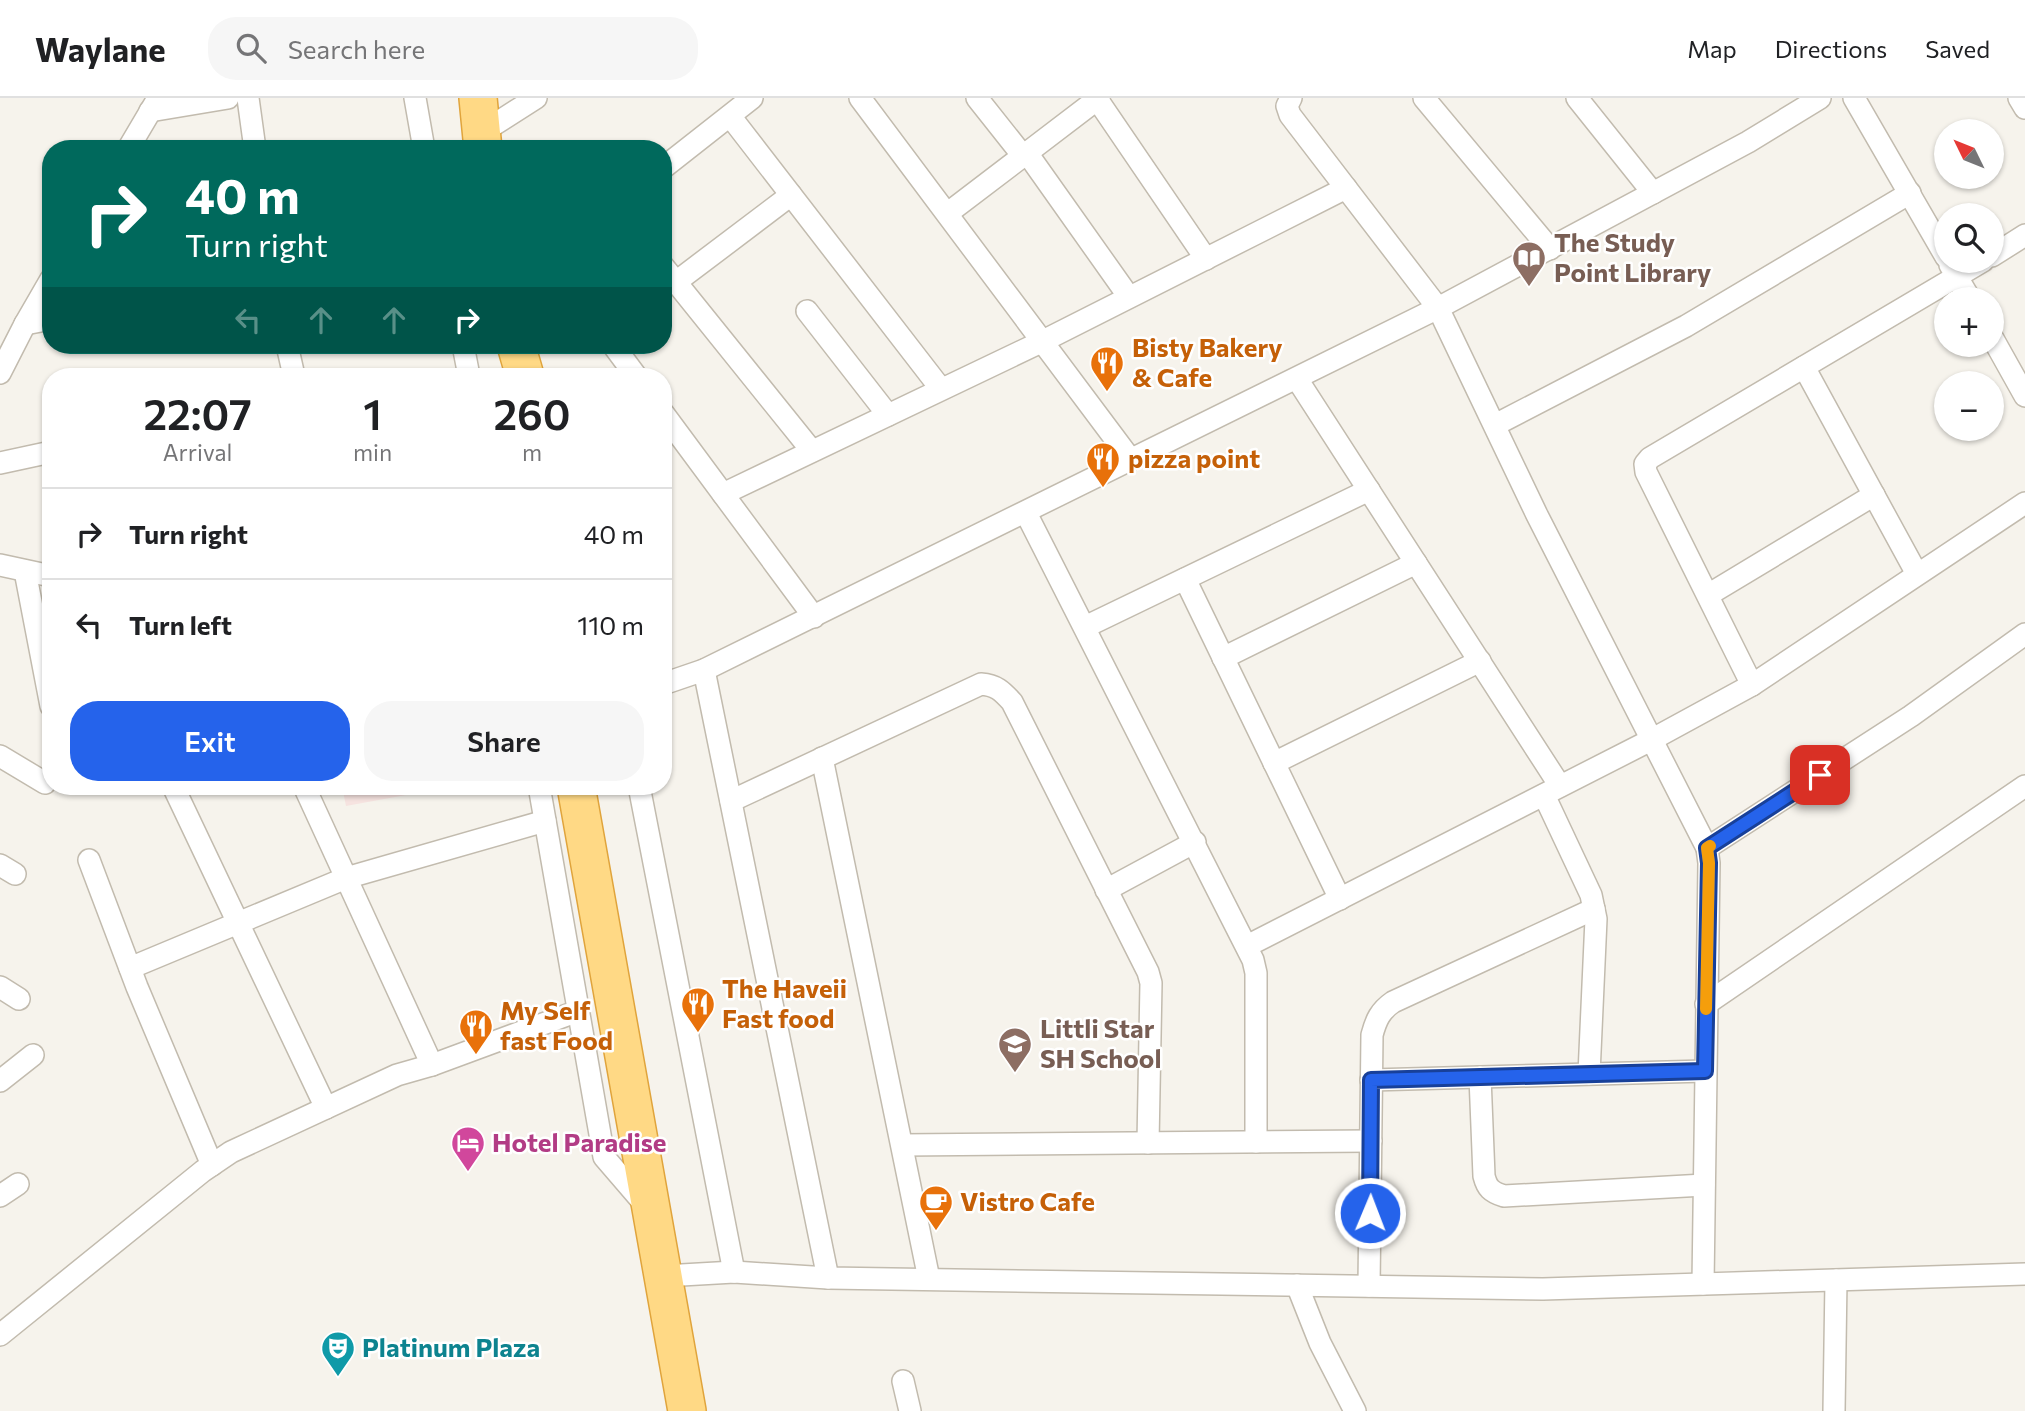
<!DOCTYPE html>
<html lang="en">
<head>
<meta charset="utf-8">
<style>
  body { margin:0; font-family:Commissioner,sans-serif; background:#f6f6f6; color:#202124; height:100vh; display:flex; flex-direction:column; font-size:26px; white-space:nowrap }
  * { box-sizing:border-box; margin:0 }
  p { font-size:23px; color:#757577 }
  .icon { flex:none; width:38px; height:38px; fill:none; stroke:currentColor; stroke-width:2; stroke-linecap:round; stroke-linejoin:round }
  .map { position:relative; flex:1; overflow:hidden }
  .panel { position:absolute; left:42px; top:270px; width:630px; height:427px; display:flex; flex-direction:column; background:#fff; border-radius:28px; box-shadow:0 2px 5px #0004 }
  .panel>* { flex:none }
  .guide { position:absolute; left:42px; top:42px; width:630px; height:214px; border-radius:28px; box-shadow:0 2px 5px #0004; background:#00695c; color:#fff; overflow:hidden }
  .needle { width:46px; rotate:313deg }
  .fabs { position:absolute; left:1934px; top:21px; display:grid; gap:14px }
  .fabs a { display:grid; place-items:center; width:70px; height:70px; border-radius:50%; background:#fff; box-shadow:0 2px 5px #0004; font-size:35px }
  .pin { position:absolute; display:grid; place-items:center; width:60px; height:60px; color:#fff; margin:-30px; border-radius:14px; box-shadow:0 4px 10px #0006 }
  .me { position:absolute; width:77px; margin:-38px; rotate:1deg; stroke-linejoin:round; filter:drop-shadow(0 0 5px #0008) }
  .turn { display:flex; align-items:center; gap:24px; height:147px; padding:0 28px; font-size:32px }
  .turn .icon { width:91px; height:91px; stroke-width:2.5 }
  .turn b { display:block; font-size:49px; line-height:60px }
  .lanes { display:flex; align-items:center; height:66px; padding:0 28px; background:#0003; justify-content:center; gap:35px; direction:ltr }
  .lanes .off { opacity:.35 }
  .eta { display:flex; justify-content:space-evenly; align-items:center; height:119px; text-align:center }
  .eta b { font-size:42px; font-weight:600; line-height:49px }
  .primary-button { display:flex; gap:14px; margin-top:auto; padding:14px 28px }
  .primary-button a { flex:1; height:80px; border-radius:28px; background:#2563eb; color:#fff; font-size:28px; font-weight:600; line-height:80px; text-align:center }
  .primary-button a+a { background:#f6f6f6; color:#202124 }
  ul { padding:0; list-style:none }
  li { display:flex; align-items:center; gap:21px; height:91px; padding:0 28px; border-top:2px solid #e0e0e0 }
  li div { flex:1 }
  li b { display:block; font-size:26px }
  li em { font-style:normal }
  header { display:flex; align-items:center; gap:42px; box-sizing:border-box; height:98px; padding:0 35px; background:#fff; border-bottom:2px solid #e0e0e0 }
  header strong { font-size:33px }
  nav { display:flex; gap:38px; margin-inline-start:auto; font-size:24px }
  .search { width:490px; height:63px; background:#f6f6f6; display:flex; align-items:center; gap:18px; box-sizing:border-box; padding:0 24px; border-radius:28px; color:#757577; font-size:26px }
  .map>svg:first-child { display:block }
  .medical { fill:#f6e3e0 }
  .lines { fill:none; stroke-linecap:round; stroke-linejoin:round }
  .minor-casing { stroke:#c2bbae; stroke-width:24 }
  .trunk-casing { stroke:#e0a43c; stroke-width:40 }
  .minor { stroke:#fff; stroke-width:21 }
  .trunk { stroke:#ffd985; stroke-width:37 }
  .route-casing { stroke:#184099; stroke-width:18 }
  .route { stroke:#2563eb; stroke-width:12 }
  .slow { stroke:#f59e0b; stroke-width:12 }
  .labels { text-anchor:middle; stroke-width:5; stroke-linejoin:round; paint-order:stroke }
  .education-label { font-size:26px; font-weight:bold; fill:#785e54; stroke:#fff; text-anchor:start }
  .food-label { font-size:26px; font-weight:bold; fill:#c56008; stroke:#fff; text-anchor:start }
  .hotel-label { font-size:26px; font-weight:bold; fill:#b23c85; stroke:#fff; text-anchor:start }
  .culture-label { font-size:26px; font-weight:bold; fill:#0d838f; stroke:#fff; text-anchor:start }
</style>
</head>
<body>
<header>
<strong>Waylane</strong>
<div class="search"><svg class="icon" aria-label="search" viewBox="0 0 24 24"><circle cx="10" cy="10" r="6"/><path d="M15 15l6 6"/></svg>Search here</div>
<nav><a>Map</a><a>Directions</a><a>Saved</a></nav>
</header>
<div class="map">
<svg width="2025" height="1313" viewBox="0 0 2025 1313">
  <rect width="100%" height="100%" fill="#f6f3ec"/>
  <!-- medical -->
  <polygon class="medical" points="342,688 455,688 346,708"/>
  <g class="lines">
    <!-- minor casing -->
    <g class="minor-casing">
      <g id="minor">
        <polyline points="248,0 255,51"/>
        <polyline points="415,0 424,51"/>
        <polyline points="860,0 1131,362"/>
        <polyline points="977,0 1023,58"/>
        <polyline points="1291,0 1287,8 1290,17 1438,210 1537,417 1707,750 1709,765 1703,1186"/>
        <polyline points="1424,0 1550,151"/>
        <polyline points="1577,0 1653,95"/>
        <polyline points="1854,0 1946,159"/>
        <polyline points="2019,0 2025,10"/>
        <polyline points="1097,1 1206,161"/>
        <polyline points="150,13 228,0"/>
        <polyline points="730,18 941,291"/>
        <polyline points="481,35 536,0"/>
        <polyline points="128,51 157,2"/>
        <polyline points="1027,55 1129,199"/>
        <polyline points="663,70 752,0"/>
        <polyline points="948,115 1099,0"/>
        <polyline points="1992,158 2025,137"/>
        <polyline points="1950,167 1970,201"/>
        <polyline points="663,168 812,353"/>
        <polyline points="676,184 791,97"/>
        <polyline points="807,213 888,317"/>
        <polyline points="25,226 51,221"/>
        <polyline points="1992,239 2025,298"/>
        <polyline points="287,247 294,278"/>
        <polyline points="463,247 469,278"/>
        <polyline points="613,247 636,278"/>
        <polyline points="1804,269 1917,476"/>
        <polyline points="0,275 25,226 51,181"/>
        <polyline points="1297,281 1560,688"/>
        <polyline points="663,315 814,519"/>
        <polyline points="1495,327 1686,228 1910,95"/>
        <polyline points="0,365 51,354"/>
        <polyline points="723,396 1041,244 1346,90"/>
        <polyline points="1026,415 1253,862 1256,875 1256,1044"/>
        <polyline points="0,467 51,478"/>
        <polyline points="25,473 51,608"/>
        <polyline points="1185,481 1340,801"/>
        <polyline points="1708,497 1874,397"/>
        <polyline points="1085,529 1369,392"/>
        <polyline points="1223,560 1416,465"/>
        <polyline points="704,572 828,1180"/>
        <polyline points="663,586 704,572 1438,210 1748,44 1820,0"/>
        <polyline points="1752,587 1646,374 1645,366 1650,360 1983,163"/>
        <polyline points="0,658 45,685"/>
        <polyline points="822,660 929,1181"/>
        <polyline points="1274,665 1480,563"/>
        <polyline points="173,688 326,1010"/>
        <polyline points="304,688 432,967"/>
        <polyline points="539,688 604,1059 647,1109"/>
        <polyline points="639,688 734,1174"/>
        <polyline points="1544,697 1591,797 1596,821 1589,976"/>
        <path d="M 731,703 L 981,586 C 996,587 1002,593 1012,604 L 1148,874 L 1151,885 L 1148,1045"/>
        <polyline points="1707,750 1911,618 2025,536"/>
        <polyline points="89,762 137,889 212,1067"/>
        <polyline points="0,767 15,776"/>
        <polyline points="1106,792 1195,744"/>
        <polyline points="1247,848 1651,642 1752,587 2025,405"/>
        <polyline points="130,870 346,780 545,723"/>
        <polyline points="0,889 19,901"/>
        <polyline points="1706,906 2025,688"/>
        <path d="M 1480,979 L 1484,1078 C 1487,1090 1491,1094 1504,1098 L 1704,1087"/>
        <polyline points="1371,982 1705,973"/>
        <polyline points="0,983 33,957"/>
        <polyline points="902,1047 1371,1043"/>
        <polyline points="0,1098 18,1086"/>
        <polyline points="664,1178 734,1174 828,1180 1543,1191 2025,1176"/>
        <polyline points="1297,1187 1320,1245 1355,1313"/>
        <path d="M 1369,1188 L 1372,937 C 1376,922 1380,913 1393,904 L 1594,811"/>
        <polyline points="0,1237 203,1073 231,1054 397,977 432,967 578,913"/>
        <polyline points="903,1283 910,1313"/>
        <polyline points="1834,1313 1836,1182"/>
      </g>
    </g>
    <!-- trunk casing -->
    <g class="trunk-casing">
      <g id="trunk">
        <polyline points="478,0 483,51"/>
        <polyline points="516,247 525,278"/>
        <polyline points="576,688 687,1313"/>
      </g>
    </g>
    <!-- minor -->
    <use href="#minor" class="minor"/>
    <!-- trunk -->
    <use href="#trunk" class="trunk"/>
  </g>
  <g class="lines">
    <!-- route casing -->
    <g class="route-casing">
      <polyline id="route" points="1370,1115 1371,982 1705,973 1709,765 1707,750 1820,677"/>
    </g>
    <!-- route -->
    <use href="#route" class="route"/>
    <!-- slow -->
    <polyline class="slow" points="1706,911 1709,765 1707,750 1710,748"/>
  </g>
  <!-- icons -->
  <defs>
    <g id="library-pin" transform="scale(1.75)"><path d="M0 17L-7.5 6A9.5 9.5 0 1 1 7.5 6Z" fill="#8d6e63" stroke="#fff"/><path d="M-6-4Q-3-5.5-.7-3.5V5Q-3 3-6 4ZM6-4Q3-5.5 .7-3.5V5Q3 3 6 4Z" fill="#fff"/></g>
    <g id="restaurant-pin" transform="scale(1.75)"><path d="M0 17L-7.5 6A9.5 9.5 0 1 1 7.5 6Z" fill="#e8710a" stroke="#fff"/><path d="M-5-6h1v4h1v-4h1v4h1v-4h1v5L-1.5 .5V6h-2V.5L-5-1ZM5-6V6H3V1.5H1.5Q1.5-4 5-6Z" fill="#fff"/></g>
    <g id="school-pin" transform="scale(1.75)"><path d="M0 17L-7.5 6A9.5 9.5 0 1 1 7.5 6Z" fill="#8d6e63" stroke="#fff"/><path d="M0-5L7-2L0 1L-7-2ZM-4 1L0 2.5L4 1V4Q0 6-4 4Z" fill="#fff"/></g>
    <g id="hotel-pin" transform="scale(1.75)"><path d="M0 17L-7.5 6A9.5 9.5 0 1 1 7.5 6Z" fill="#d1479c" stroke="#fff"/><path d="M-6-4.5h1.5V1H6V5H4.5V3h-9V5H-6ZM-4 0a1.8 1.8 0 1 1 3.6 0ZM.5 0V-2.5h3Q6-2.5 6 0Z" fill="#fff"/></g>
    <g id="cafe-pin" transform="scale(1.75)"><path d="M0 17L-7.5 6A9.5 9.5 0 1 1 7.5 6Z" fill="#e8710a" stroke="#fff"/><path d="M-5.5-4.5H6V0H3Q3 3.5 0 3.5H-2.5Q-5.5 3.5-5.5 0ZM3-3.2v2h1.7v-2ZM-6 4.5H4V6H-6Z" fill="#fff"/></g>
    <g id="theatre-pin" transform="scale(1.75)"><path d="M0 17L-7.5 6A9.5 9.5 0 1 1 7.5 6Z" fill="#0f9aa8" stroke="#fff"/><path d="M-5-5.5Q0-4 5-5.5V0Q5 5 0 6Q-5 5-5 0ZM-3.3-2.5H-1v1.5H-3.3ZM1-2.5H3.3v1.5H1ZM-2.8 1Q0 5.5 2.8 1Z" fill="#fff"/></g>
  </defs>
  <g fill-rule="evenodd">
    <use href="#library-pin" x="1529" y="160"/>
    <use href="#restaurant-pin" x="1107" y="265"/>
    <use href="#restaurant-pin" x="1103" y="361"/>
    <use href="#restaurant-pin" x="698" y="906"/>
    <use href="#restaurant-pin" x="476" y="928"/>
    <use href="#school-pin" x="1015" y="946"/>
    <use href="#hotel-pin" x="468" y="1045"/>
    <use href="#cafe-pin" x="936" y="1104"/>
    <use href="#theatre-pin" x="338" y="1250"/>
  </g>
  <g class="labels">
    <!-- education labels -->
    <g class="education-label">
      <text x="1554" y="154">The Study<tspan x="1554" dy="30">Point Library</tspan></text>
      <text x="1040" y="940">Littli Star<tspan x="1040" dy="30">SH School</tspan></text>
    </g>
    <!-- food labels -->
    <g class="food-label">
      <text x="1132" y="259">Bisty Bakery<tspan x="1132" dy="30">&amp; Cafe</tspan></text>
      <text x="1128" y="370">pizza point</text>
      <text x="722" y="900">The Haveii<tspan x="722" dy="30">Fast food</tspan></text>
      <text x="500" y="922">My Self<tspan x="500" dy="30">fast Food</tspan></text>
      <text x="960" y="1113">Vistro Cafe</text>
    </g>
    <!-- hotel labels -->
    <g class="hotel-label">
      <text x="492" y="1054">Hotel Paradise</text>
    </g>
    <!-- culture labels -->
    <g class="culture-label">
      <text x="362" y="1259">Platinum Plaza</text>
    </g>
  </g>
</svg>
<div class="fabs">
<a><svg class="needle" viewBox="-14 -14 28 28"><path d="M0-13l5 13h-10z" fill="#e53935"/><path d="M0 13l5-13h-10z" fill="#757577"/></svg></a>
<a><svg class="icon" aria-label="search" viewBox="0 0 24 24"><circle cx="10" cy="10" r="6"/><path d="M15 15l6 6"/></svg></a>
<a>+</a>
<a>−</a>
</div>
<div class="pin" style="left:1820px;top:677px;background:#d93025"><svg class="icon" aria-label="arrive" viewBox="0 0 24 24"><path d="M6 21V4h12l-3 4 3 4H6"/></svg></div>
<svg class="me" style="left:1370px;top:1115px" viewBox="-20 -20 40 40"><circle r="17" fill="#2563eb" stroke="#fff" stroke-width="3"/><path d="M0-11L8 9 0 5-8 9z" fill="#fff"/></svg>
<div class="guide">
<div class="turn"><svg class="icon" aria-label="right" viewBox="0 0 24 24"><path d="M7 20v-9h11M14 6l5 5-5 5"/></svg><div><b>40 m</b>Turn right</div></div>
<div class="lanes"><svg class="icon off" aria-label="left" viewBox="0 0 24 24"><path d="M17 20v-9H6M10 6l-5 5 5 5"/></svg><svg class="icon off" aria-label="ahead" viewBox="0 0 24 24"><path d="M12 20V5M6 11l6-6 6 6"/></svg><svg class="icon off" aria-label="ahead" viewBox="0 0 24 24"><path d="M12 20V5M6 11l6-6 6 6"/></svg><svg class="icon" aria-label="right" viewBox="0 0 24 24"><path d="M7 20v-9h11M14 6l5 5-5 5"/></svg></div>
</div>
<section class="panel">
<div class="eta">
<div><b>22:07</b><p>Arrival</p></div>
<div><b>1</b><p>min</p></div>
<div><b>260</b><p>m</p></div>
</div>
<ul>
<li><svg class="icon" aria-label="right" viewBox="0 0 24 24"><path d="M7 20v-9h11M14 6l5 5-5 5"/></svg><div><b>Turn right</b></div><em>40 m</em></li>
<li><svg class="icon" aria-label="left" viewBox="0 0 24 24"><path d="M17 20v-9H6M10 6l-5 5 5 5"/></svg><div><b>Turn left</b></div><em>110 m</em></li>
</ul>
<div class="primary-button"><a>Exit</a><a>Share</a></div>
</section>
</div>
</body>
</html>
